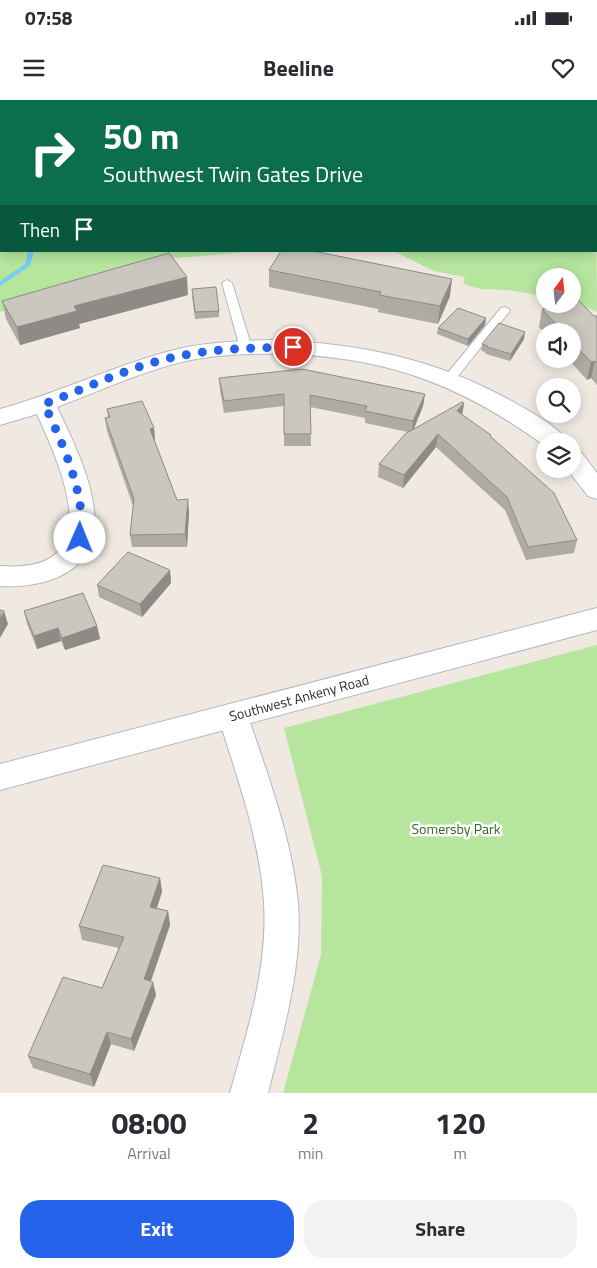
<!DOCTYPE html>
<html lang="en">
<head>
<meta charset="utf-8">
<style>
  body { margin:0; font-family:"Titillium Web",sans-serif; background:#f2f2f3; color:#2b2b33; height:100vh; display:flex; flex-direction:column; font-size:19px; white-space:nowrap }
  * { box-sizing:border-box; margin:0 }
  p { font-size:16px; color:#7c7c81 }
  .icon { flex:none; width:28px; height:28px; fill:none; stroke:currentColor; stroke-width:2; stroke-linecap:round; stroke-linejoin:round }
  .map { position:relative; height:993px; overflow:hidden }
  .details { display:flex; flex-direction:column; background:#fff; flex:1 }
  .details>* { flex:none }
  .guide { position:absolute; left:0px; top:0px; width:598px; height:152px; box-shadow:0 2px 12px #0003; background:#0b6e4f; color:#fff; overflow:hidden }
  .needle { width:32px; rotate:15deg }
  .controls { position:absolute; left:536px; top:168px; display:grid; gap:10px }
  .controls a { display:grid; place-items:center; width:45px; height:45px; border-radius:50%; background:#fff; box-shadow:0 2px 12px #0003; font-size:25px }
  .pin { position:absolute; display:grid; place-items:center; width:42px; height:42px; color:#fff; margin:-21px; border:2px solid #fff; border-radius:50%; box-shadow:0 1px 5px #0007 }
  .me { position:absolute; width:55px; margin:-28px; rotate:1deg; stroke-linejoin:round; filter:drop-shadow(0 0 4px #0008) }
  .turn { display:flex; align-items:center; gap:18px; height:105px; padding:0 20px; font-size:22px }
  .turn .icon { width:65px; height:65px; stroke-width:2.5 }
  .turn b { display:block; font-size:35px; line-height:42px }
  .then { display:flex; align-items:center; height:48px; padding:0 20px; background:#0003; gap:10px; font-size:19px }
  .eta { display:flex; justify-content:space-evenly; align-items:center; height:85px; text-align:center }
  .eta b { font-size:30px; font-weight:700; line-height:35px }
  .action { display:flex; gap:10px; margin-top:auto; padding:10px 20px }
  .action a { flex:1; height:58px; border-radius:20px; background:#2563eb; color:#fff; font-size:20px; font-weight:700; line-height:58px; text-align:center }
  .action a+a { background:#f2f2f3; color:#2b2b33 }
  .status { display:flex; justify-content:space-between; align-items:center; height:35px; padding:0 25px; background:#fff; direction:ltr }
  .status svg { height:14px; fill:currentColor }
  header { display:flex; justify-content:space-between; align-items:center; height:65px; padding:0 20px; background:#fff; font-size:22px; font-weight:700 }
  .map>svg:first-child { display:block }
  .green { fill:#b6e59e }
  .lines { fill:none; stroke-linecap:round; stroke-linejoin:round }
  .stream { fill:#75cff0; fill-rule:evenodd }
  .service-casing { stroke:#b4b7c1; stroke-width:2 }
  .minor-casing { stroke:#b4b7c1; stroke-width:2 }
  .tertiary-casing { stroke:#b4b7c1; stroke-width:2 }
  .service { fill:#fff; fill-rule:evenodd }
  .minor { fill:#fff; fill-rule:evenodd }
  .tertiary { fill:#fff; fill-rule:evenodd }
  .wall { fill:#afaba4 }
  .shaded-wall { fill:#8e8b86 }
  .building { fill:#cbc7bf; stroke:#8e8b86 }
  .route { stroke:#2563eb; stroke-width:9; stroke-dasharray:0 16.2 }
  .labels { text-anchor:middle; stroke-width:5; stroke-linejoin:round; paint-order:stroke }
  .street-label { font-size:14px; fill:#2e2e2e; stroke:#fff }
  .park-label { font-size:14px; fill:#2c6e1b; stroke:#fff }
</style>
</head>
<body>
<div class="status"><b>07:58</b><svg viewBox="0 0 49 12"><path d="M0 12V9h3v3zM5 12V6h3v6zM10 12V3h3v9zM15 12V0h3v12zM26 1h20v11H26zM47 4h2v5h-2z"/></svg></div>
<header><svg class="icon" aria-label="menu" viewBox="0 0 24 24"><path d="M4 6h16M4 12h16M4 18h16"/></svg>Beeline<svg class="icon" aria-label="heart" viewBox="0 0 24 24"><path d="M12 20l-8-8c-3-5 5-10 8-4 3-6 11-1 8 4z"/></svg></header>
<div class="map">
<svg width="597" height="993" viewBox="0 0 597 993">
  <rect width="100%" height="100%" fill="#efe9e1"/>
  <!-- green -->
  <g class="green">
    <polygon points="0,70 1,151 260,151 165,159 0,212"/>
    <path d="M 596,109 L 597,212 L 573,202 L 572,176 L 545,176 L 545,197 C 532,194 519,191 506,190 C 489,189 478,191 463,183 L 465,177 L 433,171 L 394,151 L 596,151 Z"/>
    <polygon points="597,545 597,993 283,993 321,855 322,776 284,628"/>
  </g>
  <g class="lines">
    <!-- stream -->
    <g class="stream">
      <rect x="0" y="98" width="1" height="4"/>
      <rect x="596" y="114" width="1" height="4"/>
      <rect x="0" y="118" width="1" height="4"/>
      <polygon points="28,151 34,151 30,166 0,186 0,181 25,164"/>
    </g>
    <!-- service casing -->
    <g class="service-casing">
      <g id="service">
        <rect x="430" y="0" width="10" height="1"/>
        <polygon points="227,180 232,183 252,248 250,250 242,250 240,248 222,183"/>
        <polygon points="505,207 510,210 509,212 454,281 446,281 444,278 446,275 501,208"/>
      </g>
    </g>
    <!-- minor casing -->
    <g class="minor-casing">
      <g id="minor">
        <path d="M 270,240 C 362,243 442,260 522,307 C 536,315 558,327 567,341 L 545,341 L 545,346 C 463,286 390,258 288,254 C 255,253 219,254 186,261 C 142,271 100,291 57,307 C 80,356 129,448 56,478 C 38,485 20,487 0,486 L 0,466 C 110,474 63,372 37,314 L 0,325 L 0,309 C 62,292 119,263 182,248 C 211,242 241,241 270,240 Z"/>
        <polygon points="572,350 581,352 597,373 597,399 588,396 567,369 572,369"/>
        <path d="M 233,604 L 244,607 L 248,616 C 268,677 292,738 298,803 C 303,867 283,932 268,993 L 230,993 C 247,932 268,868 264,803 C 260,739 237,677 218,616 L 222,607 Z"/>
      </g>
    </g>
    <!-- tertiary casing -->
    <g class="tertiary-casing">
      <polygon id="tertiary" points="597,508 597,530 0,690 0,664"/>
    </g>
    <!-- service -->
    <use href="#service" class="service"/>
    <!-- minor -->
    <use href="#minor" class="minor"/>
    <!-- tertiary -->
    <use href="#tertiary" class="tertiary"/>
  </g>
  <!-- wall -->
  <g class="wall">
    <polygon points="19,0 82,0 82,1 20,1"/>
    <polygon points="525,0 543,0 543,1"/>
    <polygon points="269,170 450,196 438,224 378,212 378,209 269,187"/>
    <polygon points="188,195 79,224 80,228 20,245 6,219 2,201"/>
    <polygon points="192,196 219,211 219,217 195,219"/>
    <polygon points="542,209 594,216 597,216 597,285 591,278 587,280 568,259 572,259 572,231 545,231 545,233 539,227"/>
    <polygon points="486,218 485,225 468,246 437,234 438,228"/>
    <polygon points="524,239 510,261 486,254 486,253 481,250 482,244"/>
    <polygon points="219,278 425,294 423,306 414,329 464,303 462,315 491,337 577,440 574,453 526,460 505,410 436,347 403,388 378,377 379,364 408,332 365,323 365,318 310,307 311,346 284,346 284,306 224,313 220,290"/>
    <polygon points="107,309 154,328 155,341 154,341 177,400 189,412 187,447 132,447 130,435 133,406 107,331 105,318 108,318"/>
    <polygon points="170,470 171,483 142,517 99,497 97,485"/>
    <polygon points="24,511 97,526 100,539 65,550 61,541 37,549 27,524"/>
    <polygon points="160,778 162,792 157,808 168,811 170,825 151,881 156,895 134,951 111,944 94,987 33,968 28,956 102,888 119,848 82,840 79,826"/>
  </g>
  <!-- shaded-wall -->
  <g class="shaded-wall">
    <polygon points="75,0 82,0 82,1 69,1"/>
    <polygon points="187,177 188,195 79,224 80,228 20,245 17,227 74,206"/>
    <polygon points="452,179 450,196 438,224 440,206"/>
    <polygon points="486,218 485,225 468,246 468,239"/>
    <polygon points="525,232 524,239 510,261 511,254"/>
    <polygon points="595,261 591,278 587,280 591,262"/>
    <polygon points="425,294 423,306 412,333 413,321"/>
    <polygon points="464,303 462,316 457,311"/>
    <polygon points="154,328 155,341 151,342 150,329"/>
    <polygon points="438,334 436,347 403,388 404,375"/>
    <polygon points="188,399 189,412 187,447 185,434"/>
    <polygon points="170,470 171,483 142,517 140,504"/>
    <polygon points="4,511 8,524 0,538 0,519"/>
    <polygon points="97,526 100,539 65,550 62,538"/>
    <polygon points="58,528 61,541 37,549 34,536"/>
    <polygon points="160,778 162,792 152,821 150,807"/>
    <polygon points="168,811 170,825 147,892 144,879"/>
    <polygon points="153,882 156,895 134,951 131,939"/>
    <polygon points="107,932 111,944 94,987 90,974"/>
  </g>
  <!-- building -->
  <g class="building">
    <polygon points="26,0 75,0 69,1 27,1"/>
    <polygon points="281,151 313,151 452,179 440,206 379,195 381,192 269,170"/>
    <polygon points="169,153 187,177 74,206 77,211 17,227 2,201"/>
    <polygon points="216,187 219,211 195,212 192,189"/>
    <polygon points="578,200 594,216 597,216 597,263 595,261 591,262 572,242 572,231 563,231 542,209 562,204 572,204 572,201"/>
    <polygon points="458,208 486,218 468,239 438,228"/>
    <polygon points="499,223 525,232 511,254 487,247 488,246 482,244"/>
    <polygon points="302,269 425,294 413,321 365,311 367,306 310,295 311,334 284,334 284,294 224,301 219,278"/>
    <polygon points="142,301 154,328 150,329 177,400 188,399 185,434 130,435 134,399 105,318 110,317 107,309"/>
    <polygon points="462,302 464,303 457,311 491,335 490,336 554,393 577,440 528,447 507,397 438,334 404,375 379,364 405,334"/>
    <polygon points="128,452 170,470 140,504 97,485"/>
    <polygon points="83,493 97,526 62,538 58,528 34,536 24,511"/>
    <polygon points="0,510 4,511 0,519"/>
    <polygon points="103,765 160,778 150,807 168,811 144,879 153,882 131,939 107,932 90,974 28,956 63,877 102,888 124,837 79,826"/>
  </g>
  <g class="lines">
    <!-- route -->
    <path class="route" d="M 80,438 C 88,399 61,339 44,304 C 90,287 137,263 185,255 C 221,248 257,248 293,247"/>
  </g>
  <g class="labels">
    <!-- street labels -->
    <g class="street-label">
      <text transform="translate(299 598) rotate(-15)" y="5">Southwest Ankeny Road</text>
    </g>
    <!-- park labels -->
    <g class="park-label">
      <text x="456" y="734">Somersby Park</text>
    </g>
  </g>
</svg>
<div class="controls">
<a><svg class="needle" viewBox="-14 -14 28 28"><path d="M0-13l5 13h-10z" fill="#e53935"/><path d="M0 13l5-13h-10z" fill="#7c7c81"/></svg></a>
<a><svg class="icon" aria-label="sound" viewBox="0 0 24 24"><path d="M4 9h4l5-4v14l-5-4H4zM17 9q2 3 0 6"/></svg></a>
<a><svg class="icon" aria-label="search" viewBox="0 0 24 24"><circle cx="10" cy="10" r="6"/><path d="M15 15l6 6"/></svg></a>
<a><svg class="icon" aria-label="layers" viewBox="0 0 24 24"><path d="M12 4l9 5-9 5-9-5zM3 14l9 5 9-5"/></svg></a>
</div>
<div class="pin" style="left:293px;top:247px;background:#d93025"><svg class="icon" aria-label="arrive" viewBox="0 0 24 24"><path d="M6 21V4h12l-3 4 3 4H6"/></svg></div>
<svg class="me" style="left:80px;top:438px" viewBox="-20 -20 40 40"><circle r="19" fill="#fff"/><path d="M0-13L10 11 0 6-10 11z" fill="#2563eb"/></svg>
<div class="guide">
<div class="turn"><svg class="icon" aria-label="right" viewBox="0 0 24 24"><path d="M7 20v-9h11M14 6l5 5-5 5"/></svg><div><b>50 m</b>Southwest Twin Gates Drive</div></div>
<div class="then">Then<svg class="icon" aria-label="arrive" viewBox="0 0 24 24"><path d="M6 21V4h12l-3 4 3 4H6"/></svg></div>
</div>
</div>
<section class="details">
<div class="eta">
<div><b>08:00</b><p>Arrival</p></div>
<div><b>2</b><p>min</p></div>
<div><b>120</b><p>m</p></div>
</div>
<div class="action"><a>Exit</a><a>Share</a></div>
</section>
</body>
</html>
